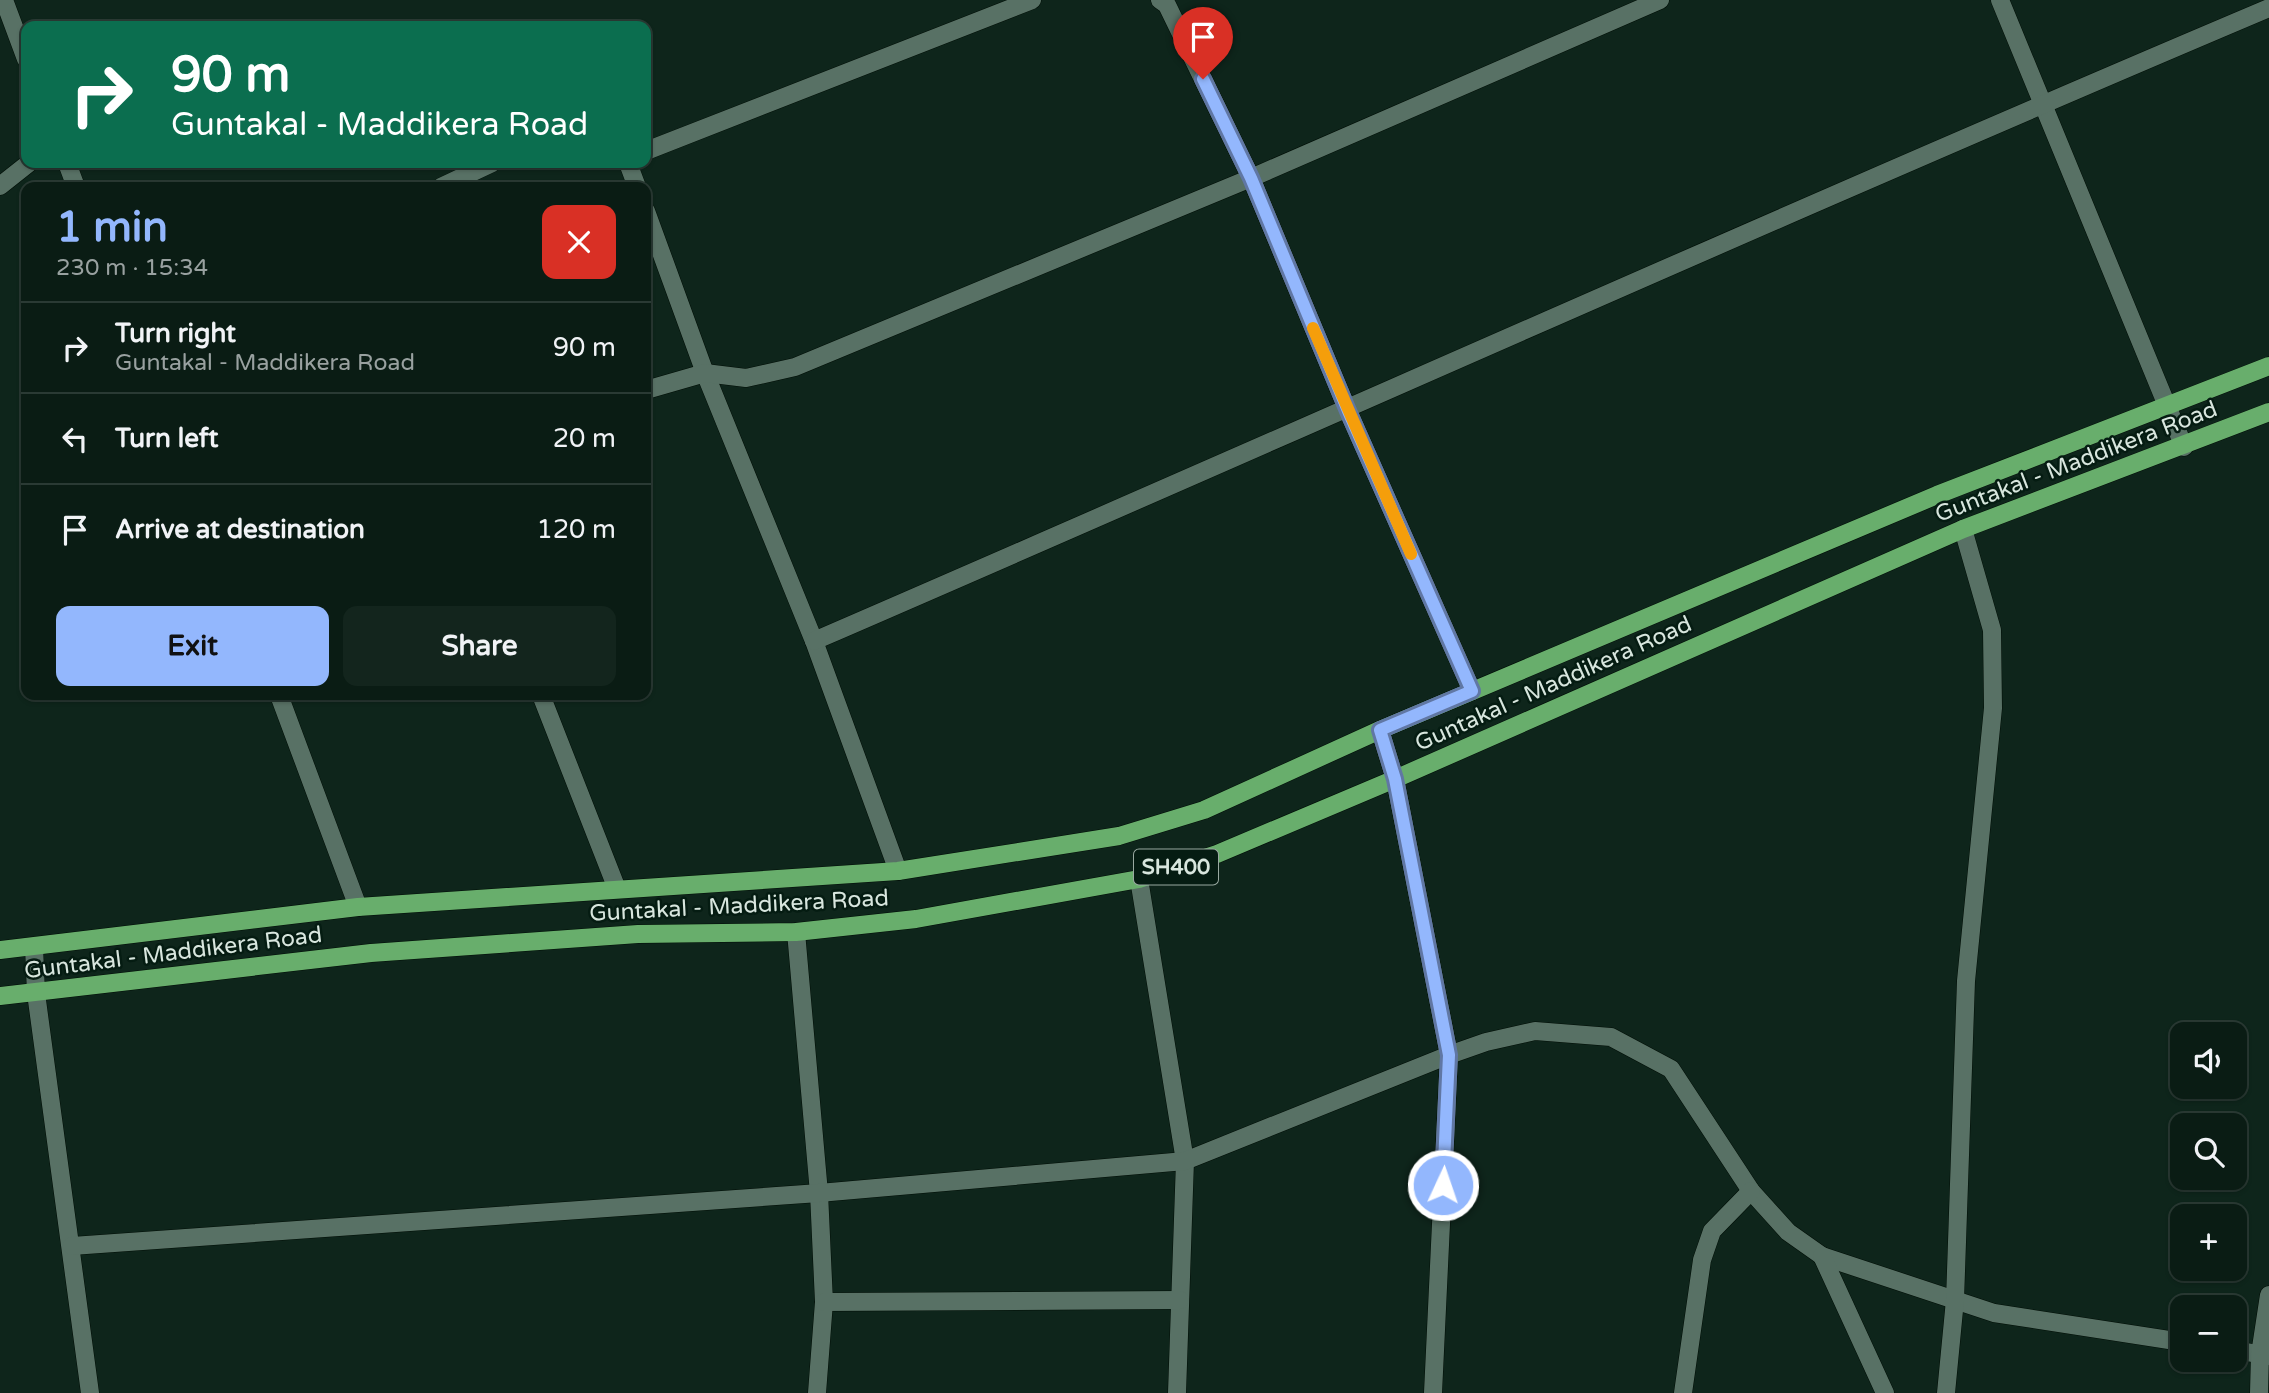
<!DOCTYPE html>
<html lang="en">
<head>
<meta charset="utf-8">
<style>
  body { margin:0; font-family:"Varela Round",sans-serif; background:#13251d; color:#f1f3f6; height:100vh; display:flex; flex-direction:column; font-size:26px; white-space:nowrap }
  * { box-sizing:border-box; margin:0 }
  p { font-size:23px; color:#99a1a0 }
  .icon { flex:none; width:38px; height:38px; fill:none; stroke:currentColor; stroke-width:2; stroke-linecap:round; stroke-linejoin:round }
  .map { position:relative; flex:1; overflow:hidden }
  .details { position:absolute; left:21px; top:182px; width:630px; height:518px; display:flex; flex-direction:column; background:#0a1c14; border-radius:14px; box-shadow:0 2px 5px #0004,0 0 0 2px #2a3a34 }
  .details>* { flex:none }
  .top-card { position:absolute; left:21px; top:21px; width:630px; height:147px; border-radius:14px; box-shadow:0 2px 5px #0004,0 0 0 2px #2a3a34; background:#0b6e4f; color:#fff; overflow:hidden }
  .tools { position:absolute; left:2170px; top:1022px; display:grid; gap:14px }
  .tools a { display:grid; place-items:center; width:77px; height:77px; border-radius:14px; background:#0a1c14; box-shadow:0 2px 5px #0004,0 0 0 2px #2a3a34; font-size:35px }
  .pin { position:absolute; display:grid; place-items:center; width:60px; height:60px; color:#fff; margin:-72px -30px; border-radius:50% 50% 50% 0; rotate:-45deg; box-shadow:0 0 7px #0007 }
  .pin .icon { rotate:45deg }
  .me { position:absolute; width:77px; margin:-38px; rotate:3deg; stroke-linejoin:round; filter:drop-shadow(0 0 5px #0008) }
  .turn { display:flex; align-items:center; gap:24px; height:147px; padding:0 35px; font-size:32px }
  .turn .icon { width:91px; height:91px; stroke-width:2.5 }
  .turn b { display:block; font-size:49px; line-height:60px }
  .round { display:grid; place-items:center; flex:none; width:74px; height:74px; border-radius:14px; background:#13251d }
  .head { display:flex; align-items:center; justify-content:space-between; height:119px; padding:0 35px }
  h1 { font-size:42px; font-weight:700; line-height:52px; color:#93b7fd }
  .button { display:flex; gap:14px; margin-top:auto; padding:14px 35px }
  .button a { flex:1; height:80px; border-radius:14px; background:#93b7fd; color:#111; font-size:28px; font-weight:700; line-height:80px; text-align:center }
  .button a+a { background:#13251d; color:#f1f3f6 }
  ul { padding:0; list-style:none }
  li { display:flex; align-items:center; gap:21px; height:91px; padding:0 35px; border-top:2px solid #2a3a34 }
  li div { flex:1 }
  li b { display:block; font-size:26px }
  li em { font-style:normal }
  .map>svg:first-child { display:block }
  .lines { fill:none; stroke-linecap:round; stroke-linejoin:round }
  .minor-casing { stroke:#000e06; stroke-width:19 }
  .primary-casing { stroke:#000e06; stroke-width:19 }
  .minor { stroke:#587165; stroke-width:18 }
  .primary { stroke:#68ae6c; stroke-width:18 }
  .route-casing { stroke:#6077a4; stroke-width:18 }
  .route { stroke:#93b7fd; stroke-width:12 }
  .slow { stroke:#f59e0b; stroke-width:12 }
  .labels { text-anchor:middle; stroke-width:5; stroke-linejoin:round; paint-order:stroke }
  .shield { fill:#051c12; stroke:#99a9a1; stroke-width:2 }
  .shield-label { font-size:21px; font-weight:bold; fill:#d8e6de }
  .street-label { font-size:23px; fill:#d8e6de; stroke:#051c12 }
</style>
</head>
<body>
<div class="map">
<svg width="2269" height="1393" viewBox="0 0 2269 1393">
  <rect width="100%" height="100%" fill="#0e251b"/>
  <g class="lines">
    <!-- minor casing -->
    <g class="minor-casing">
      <g id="minor">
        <polyline points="4,0 26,59"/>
        <polyline points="1160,0 1167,5 1251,178 1348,411 1472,691"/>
        <polyline points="2000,0 2184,447"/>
        <polyline points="646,151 1032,0"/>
        <polyline points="67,163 76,187"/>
        <polyline points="628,163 637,187"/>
        <polyline points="0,186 29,163"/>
        <polyline points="441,187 492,163"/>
        <polyline points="646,211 705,373 814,641 898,871"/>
        <polyline points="646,390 705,373 746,378 795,367 1251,178 1660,0"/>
        <path d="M 814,641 C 1300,431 1782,214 2269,8"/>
        <polyline points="279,695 358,907"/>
        <polyline points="541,695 617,889"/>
        <polyline points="1380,730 1395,779 1449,1055 1433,1393"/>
        <polyline points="1139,879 1185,1161 1177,1393"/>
        <polyline points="796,932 819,1193 824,1302 817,1393"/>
        <polyline points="34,947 36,993 90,1393"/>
        <polyline points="72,1246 819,1193 1185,1161 1449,1055 1486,1042 1535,1031 1611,1037 1671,1069 1751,1191 1788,1232 1822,1256 1994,1313 2182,1342"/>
        <polyline points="1822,1256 1885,1393"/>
        <polyline points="824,1302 1180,1300"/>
        <polyline points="2235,1350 2269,1356"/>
        <polyline points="1683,1393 1702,1260 1712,1231 1751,1191"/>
        <polyline points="1946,1393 1955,1300 1966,981 1993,708 1992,630 1963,529"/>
        <polyline points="2259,1393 2260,1354 2269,1295"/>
      </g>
    </g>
    <!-- primary casing -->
    <g class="primary-casing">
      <g id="primary">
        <polyline points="0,950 358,907 898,871 1119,836 1204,810 1380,730 1937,495 2269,366"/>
        <polyline points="0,996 371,953 638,934 796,932 916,919 1139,879 1217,854 1395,779 1963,529 2269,412"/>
      </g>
    </g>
    <!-- minor -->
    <use href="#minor" class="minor"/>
    <!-- primary -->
    <use href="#primary" class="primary"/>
  </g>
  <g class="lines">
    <!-- route casing -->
    <g class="route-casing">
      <polyline id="route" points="1203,79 1251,178 1348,411 1472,691 1380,730 1395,779 1449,1055 1443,1185"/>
    </g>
    <!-- route -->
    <use href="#route" class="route"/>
    <!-- slow -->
    <polyline class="slow" points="1313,328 1411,554"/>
  </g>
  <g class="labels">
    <!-- shield labels -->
    <rect class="shield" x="1134" y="849.5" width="84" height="35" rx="5"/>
    <g class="shield-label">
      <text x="1176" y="874">SH400</text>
    </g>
    <!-- street labels -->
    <g class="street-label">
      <text transform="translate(2076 461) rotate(-21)" y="8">Guntakal - Maddikera Road</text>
      <text transform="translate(1553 683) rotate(-24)" y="8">Guntakal - Maddikera Road</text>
      <text transform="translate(739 905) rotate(-3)" y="8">Guntakal - Maddikera Road</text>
      <text transform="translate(173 952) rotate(-7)" y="8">Guntakal - Maddikera Road</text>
    </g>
  </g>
</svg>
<div class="tools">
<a><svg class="icon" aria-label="sound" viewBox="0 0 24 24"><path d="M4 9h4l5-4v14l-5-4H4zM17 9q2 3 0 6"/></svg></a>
<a><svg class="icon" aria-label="search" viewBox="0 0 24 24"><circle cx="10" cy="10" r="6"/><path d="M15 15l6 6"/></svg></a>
<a>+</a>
<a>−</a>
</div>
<div class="pin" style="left:1203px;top:79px;background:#d93025"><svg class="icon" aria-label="arrive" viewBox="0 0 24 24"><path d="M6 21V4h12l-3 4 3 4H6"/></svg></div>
<svg class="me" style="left:1443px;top:1185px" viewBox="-20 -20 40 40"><circle r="17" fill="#93b7fd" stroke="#fff" stroke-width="3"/><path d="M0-11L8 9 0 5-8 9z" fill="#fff"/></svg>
<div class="top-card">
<div class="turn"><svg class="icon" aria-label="right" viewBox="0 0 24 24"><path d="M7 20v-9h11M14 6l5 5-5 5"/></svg><div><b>90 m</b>Guntakal - Maddikera Road</div></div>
</div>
<section class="details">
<div class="head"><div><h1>1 min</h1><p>230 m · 15:34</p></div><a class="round" style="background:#d93025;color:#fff"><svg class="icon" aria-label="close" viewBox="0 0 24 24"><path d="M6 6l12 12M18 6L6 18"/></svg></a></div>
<ul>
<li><svg class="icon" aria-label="right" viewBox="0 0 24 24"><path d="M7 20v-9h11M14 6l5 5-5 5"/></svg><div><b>Turn right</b><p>Guntakal - Maddikera Road</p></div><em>90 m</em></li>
<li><svg class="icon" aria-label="left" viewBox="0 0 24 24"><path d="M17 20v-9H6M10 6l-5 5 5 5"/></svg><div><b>Turn left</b></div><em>20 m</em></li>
<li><svg class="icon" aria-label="arrive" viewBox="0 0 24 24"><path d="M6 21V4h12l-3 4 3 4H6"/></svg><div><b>Arrive at destination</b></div><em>120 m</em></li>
</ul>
<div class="button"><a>Exit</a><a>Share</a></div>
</section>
</div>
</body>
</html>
